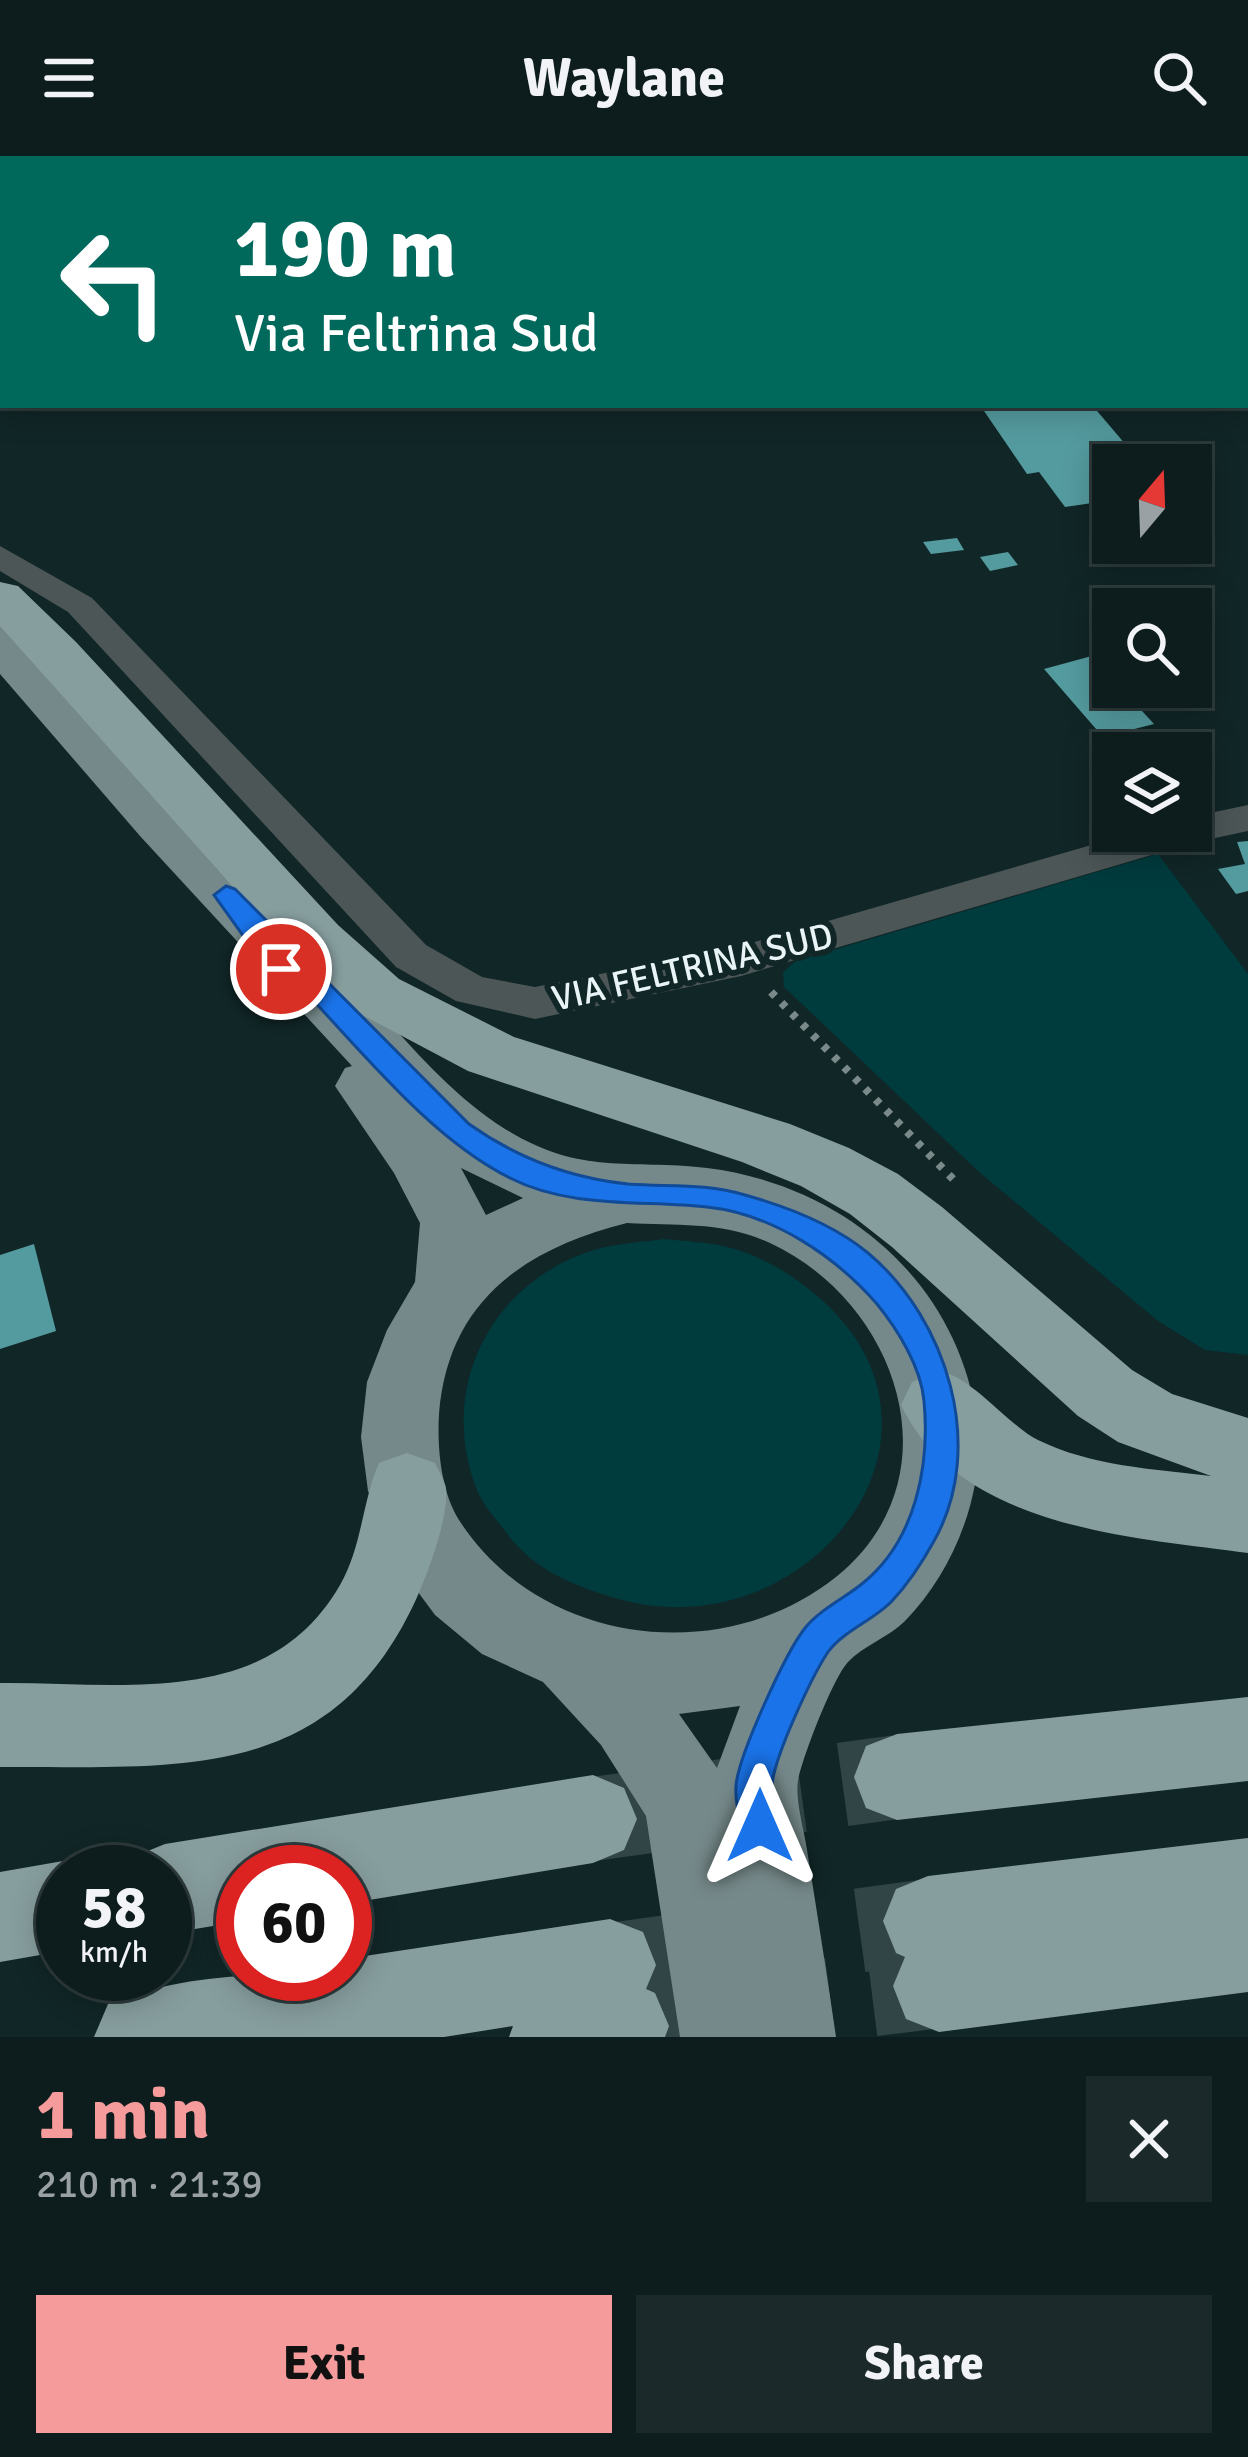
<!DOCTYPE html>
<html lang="en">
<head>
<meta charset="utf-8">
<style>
  body { margin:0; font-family:Signika,sans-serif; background:#1b292a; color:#f1f3f6; height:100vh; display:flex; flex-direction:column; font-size:45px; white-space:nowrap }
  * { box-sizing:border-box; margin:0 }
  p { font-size:39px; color:#9aa1a4 }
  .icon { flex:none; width:66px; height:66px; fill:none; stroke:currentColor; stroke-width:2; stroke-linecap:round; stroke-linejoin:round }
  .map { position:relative; height:1881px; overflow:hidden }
  .drawer { display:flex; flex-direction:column; background:#0d1c1d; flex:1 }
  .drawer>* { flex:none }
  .top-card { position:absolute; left:0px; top:0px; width:1248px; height:252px; box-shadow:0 6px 30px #0003,0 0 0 3px #2d3a3b; background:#00695c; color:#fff; overflow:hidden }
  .needle { width:78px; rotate:19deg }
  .tools { position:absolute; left:1092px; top:288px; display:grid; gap:24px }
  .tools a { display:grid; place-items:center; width:120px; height:120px; border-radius:0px; background:#0d1c1d; box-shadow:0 6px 30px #0003,0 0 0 3px #2d3a3b; font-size:60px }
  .speed { position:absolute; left:36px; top:1689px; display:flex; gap:24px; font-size:60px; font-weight:700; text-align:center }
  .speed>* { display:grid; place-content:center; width:156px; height:156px; border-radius:50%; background:#0d1c1d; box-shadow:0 6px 30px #0003,0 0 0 3px #2d3a3b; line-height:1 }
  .speed small { font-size:30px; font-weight:400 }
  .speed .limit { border:18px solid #d22; background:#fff; color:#111 }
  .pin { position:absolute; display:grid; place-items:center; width:102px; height:102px; color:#fff; margin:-51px; border:6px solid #fff; border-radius:50%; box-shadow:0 3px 12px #0007 }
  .me { position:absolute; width:132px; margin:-66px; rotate:0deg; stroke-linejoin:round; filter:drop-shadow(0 0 9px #0008) }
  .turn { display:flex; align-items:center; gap:42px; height:252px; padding:0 36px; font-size:54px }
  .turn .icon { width:156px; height:156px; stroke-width:2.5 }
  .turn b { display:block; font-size:84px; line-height:102px }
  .round { display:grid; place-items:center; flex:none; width:126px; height:126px; border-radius:0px; background:#1b292a }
  .overview { display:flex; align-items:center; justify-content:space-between; height:204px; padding:0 36px }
  h1 { font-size:72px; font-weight:800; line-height:90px; color:#f59b9b }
  .action { display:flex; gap:24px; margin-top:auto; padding:24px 36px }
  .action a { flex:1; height:138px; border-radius:0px; background:#f59b9b; color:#111; font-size:48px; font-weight:800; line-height:138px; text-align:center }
  .action a+a { background:#1b292a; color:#f1f3f6 }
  header { display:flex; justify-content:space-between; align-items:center; height:156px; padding:0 36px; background:#0d1c1d; font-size:54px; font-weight:800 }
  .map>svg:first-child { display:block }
  .green { fill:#003b3e }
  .building { fill:#549b9f }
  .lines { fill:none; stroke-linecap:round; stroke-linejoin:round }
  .highway-tunnel { stroke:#314546; stroke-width:84; stroke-dasharray:84 42; stroke-linecap:butt }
  .path-far1 { stroke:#7a8a8b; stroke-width:4.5; stroke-dasharray:4.5 6; stroke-linecap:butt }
  .path { stroke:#7a8a8b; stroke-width:8; stroke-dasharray:6 9; stroke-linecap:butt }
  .street { fill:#4c5656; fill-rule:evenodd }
  .primary { fill:#76898a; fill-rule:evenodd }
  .highway { fill:#879e9f; fill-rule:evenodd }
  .route { fill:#1a73e8; stroke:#114b97; stroke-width:3 }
  .labels { text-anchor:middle; stroke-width:12; stroke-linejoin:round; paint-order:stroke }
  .street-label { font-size:36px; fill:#e8f4f5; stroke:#112627 }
</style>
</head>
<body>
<header><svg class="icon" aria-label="menu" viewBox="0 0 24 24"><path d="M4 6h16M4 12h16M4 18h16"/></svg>Waylane<svg class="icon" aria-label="search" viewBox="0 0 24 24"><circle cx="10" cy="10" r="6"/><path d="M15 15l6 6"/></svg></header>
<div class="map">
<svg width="1248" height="1881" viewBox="0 0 1248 1881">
  <rect width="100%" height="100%" fill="#112627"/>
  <!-- green -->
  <g class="green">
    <polygon points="1158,698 1248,818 1248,1199 1205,1194 1158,1165 979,1016 784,831 783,816 796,805"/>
    <path d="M 664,1083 C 685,1085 707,1086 727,1091 C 760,1099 790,1117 815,1138 C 982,1277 806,1499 615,1442 C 576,1431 533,1413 508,1379 C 498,1365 483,1350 477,1334 C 436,1231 493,1121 601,1092 C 621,1087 644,1086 664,1083 Z"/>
  </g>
  <!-- building -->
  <g class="building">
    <polygon points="1004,249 1092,249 1143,309 1113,309 1113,344 1065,351 1039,316 1027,318 982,252"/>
    <polygon points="957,382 964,394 931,398 923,386"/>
    <polygon points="1008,396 1018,409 990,415 980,401"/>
    <polygon points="1110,495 1113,531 1133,531 1141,540 1131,543 1154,568 1103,581 1044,513"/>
    <polygon points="1248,685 1248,735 1236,738 1218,713 1245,708 1237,686"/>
    <polygon points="34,1088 56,1175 0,1193 0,1099"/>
  </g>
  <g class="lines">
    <!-- highway-tunnel -->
    <g class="highway-tunnel">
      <polyline points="593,1663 897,1621"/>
      <polyline points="610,1809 928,1765"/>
      <polyline points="622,1870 939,1830"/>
    </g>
    <!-- path-far1 -->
    <polyline class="path-far1" points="950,0 955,3"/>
    <!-- path -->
    <polyline class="path" points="771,836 953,1023"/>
    <!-- street -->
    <polygon class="street" points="0,390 92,442 426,789 482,821 535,831 741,790 1140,675 1191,675 1191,661 1248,649 1248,675 1192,687 741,820 535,863 456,845 396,811 68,456 0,415"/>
    <!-- primary -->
    <path class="primary" d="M 0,469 L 18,474 C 124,594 234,709 347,822 C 398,873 443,934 505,973 C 581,1020 627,1003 707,1012 C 844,1029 958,1126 977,1265 C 986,1335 954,1415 905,1465 C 889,1481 863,1490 848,1506 C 833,1522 802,1602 798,1625 C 795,1645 804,1673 807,1694 C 817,1756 827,1819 836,1881 L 680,1881 L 646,1660 L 601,1589 L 543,1526 L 482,1498 L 435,1459 L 401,1413 L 368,1335 L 361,1281 L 367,1226 L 387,1174 L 415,1126 L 420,1067 L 394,1017 L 335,930 L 345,912 L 352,910 L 140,680 L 0,518 ZM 461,1012 L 523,1042 L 486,1059 ZM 627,1067 C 678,1070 722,1065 770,1087 C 898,1146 959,1322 836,1421 C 722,1512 540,1490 459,1364 C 441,1335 437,1292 439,1258 C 448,1145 524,1093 627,1067 ZM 740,1550 L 717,1612 L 679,1558 Z"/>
    <!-- highway -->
    <g class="highway">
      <path d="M 0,426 L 18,430 L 76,486 L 338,769 L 399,823 L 514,881 L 790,968 L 849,992 L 898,1018 L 942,1051 L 1132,1214 L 1172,1238 L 1248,1262 L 1248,1397 C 1130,1381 960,1372 901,1249 L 912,1226 C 919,1223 931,1216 939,1216 C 967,1216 1009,1270 1038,1284 C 1091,1310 1153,1313 1211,1320 L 1118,1286 L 1078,1260 L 892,1091 L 850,1058 L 801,1030 L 742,1006 L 468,915 L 355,855 L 294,799 L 0,470 Z"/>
      <path d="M 407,1297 L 435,1307 C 438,1314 445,1325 446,1332 C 449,1360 429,1414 418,1439 C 333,1630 178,1610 0,1611 L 0,1527 C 123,1526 268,1554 340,1429 C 362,1391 362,1346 379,1307 Z"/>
      <polygon points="1248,1541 1248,1625 897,1664 866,1652 854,1621 866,1590 897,1578"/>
      <polygon points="593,1619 624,1632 637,1663 624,1694 593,1707 345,1748 345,1716 243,1716 243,1765 165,1778 165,1716 127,1716 133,1701 165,1688"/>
      <polygon points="1248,1682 1248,1836 939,1876 906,1863 893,1830 905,1801 896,1797 883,1765 896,1733 928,1720"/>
      <polygon points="63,1705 90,1716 63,1716 63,1795 0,1806 0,1716"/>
      <path d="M 610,1763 L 643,1776 L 656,1809 L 646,1833 L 655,1837 L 669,1870 L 665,1881 L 509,1881 L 513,1870 L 444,1881 L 94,1881 L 108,1848 C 182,1817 265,1818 345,1818 L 345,1803 Z"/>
    </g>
  </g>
  <!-- route -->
  <path class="route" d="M 226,730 L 235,733 L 469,968 C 517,1002 569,1022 628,1028 C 670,1031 705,1027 745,1039 C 788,1051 833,1068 868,1097 C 947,1163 987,1291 934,1385 C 923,1405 907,1429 892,1445 C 874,1464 843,1475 828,1496 C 812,1520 773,1603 772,1630 C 771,1650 780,1664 772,1683 L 760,1688 L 747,1683 C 740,1668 735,1646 736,1630 C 738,1600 786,1496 805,1472 C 819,1454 845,1442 863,1427 C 916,1384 930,1309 924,1245 C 921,1211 898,1174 877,1148 C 835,1100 773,1058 707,1051 C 642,1044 571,1053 510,1022 C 426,980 356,887 290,820 L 272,820 L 214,739 Z"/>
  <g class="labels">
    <!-- street labels -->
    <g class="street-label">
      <text transform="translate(692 810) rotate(-13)" y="13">VIA FELTRINA SUD</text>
    </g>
  </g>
</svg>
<div class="tools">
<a><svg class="needle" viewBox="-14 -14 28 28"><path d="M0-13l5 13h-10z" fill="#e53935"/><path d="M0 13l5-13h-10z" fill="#9aa1a4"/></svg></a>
<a><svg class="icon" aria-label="search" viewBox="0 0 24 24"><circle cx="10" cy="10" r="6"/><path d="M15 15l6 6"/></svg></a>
<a><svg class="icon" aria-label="layers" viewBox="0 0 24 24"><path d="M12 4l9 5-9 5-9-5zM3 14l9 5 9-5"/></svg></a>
</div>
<div class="speed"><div>58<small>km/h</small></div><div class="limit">60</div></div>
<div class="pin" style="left:281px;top:813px;background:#d93025"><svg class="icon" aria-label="arrive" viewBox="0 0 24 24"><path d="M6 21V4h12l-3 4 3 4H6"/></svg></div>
<svg class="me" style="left:760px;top:1670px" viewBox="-20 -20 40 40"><path d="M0-17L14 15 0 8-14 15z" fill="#1a73e8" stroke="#fff" stroke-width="4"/></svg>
<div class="top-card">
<div class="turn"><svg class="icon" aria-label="left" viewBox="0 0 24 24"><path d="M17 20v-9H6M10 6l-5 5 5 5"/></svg><div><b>190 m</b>Via Feltrina Sud</div></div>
</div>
</div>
<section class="drawer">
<div class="overview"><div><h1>1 min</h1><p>210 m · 21:39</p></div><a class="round"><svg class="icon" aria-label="close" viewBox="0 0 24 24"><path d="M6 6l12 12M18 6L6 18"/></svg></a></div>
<div class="action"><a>Exit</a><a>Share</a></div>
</section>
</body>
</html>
